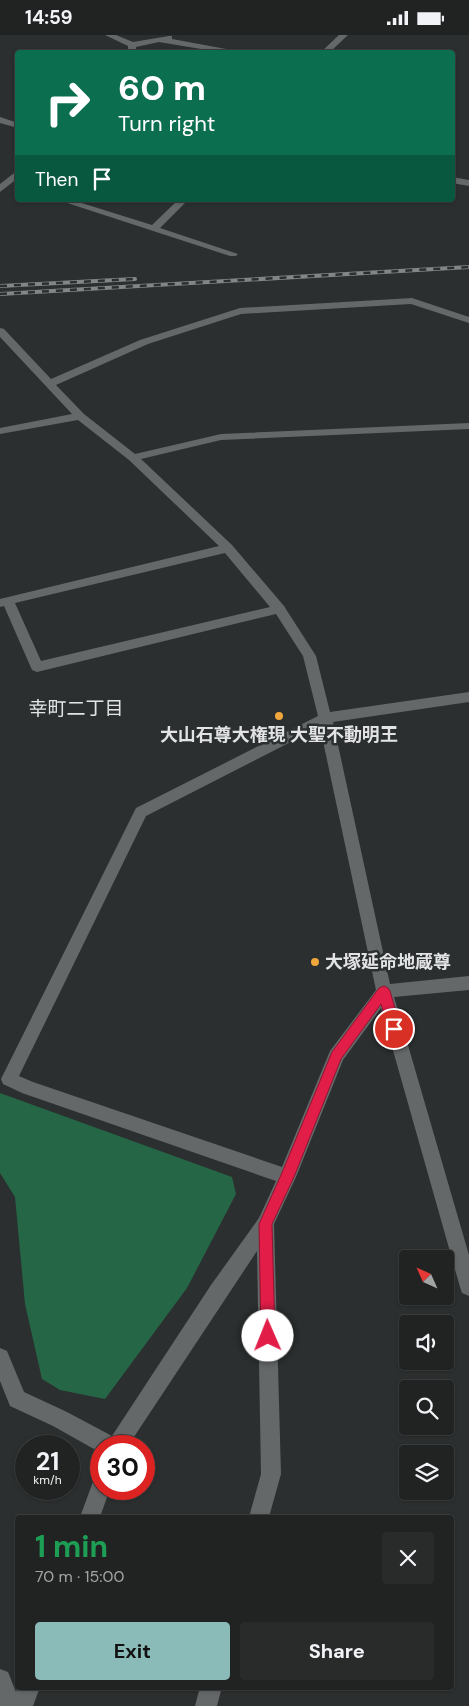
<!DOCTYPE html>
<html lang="en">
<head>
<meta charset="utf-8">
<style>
  body { margin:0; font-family:"DM Sans","Noto Sans JP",sans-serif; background:#292b2b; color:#f1f3f6; height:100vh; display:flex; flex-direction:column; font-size:19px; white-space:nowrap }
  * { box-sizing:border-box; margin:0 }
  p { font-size:16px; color:#a2a4a6 }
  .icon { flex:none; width:28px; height:28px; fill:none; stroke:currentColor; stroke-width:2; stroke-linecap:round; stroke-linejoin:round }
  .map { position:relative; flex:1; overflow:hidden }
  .panel { position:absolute; left:15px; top:1480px; width:439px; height:175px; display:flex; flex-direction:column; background:#212323; border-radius:5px; box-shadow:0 1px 4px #0004,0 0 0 1px #3e4041 }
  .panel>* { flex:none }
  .top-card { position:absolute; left:15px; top:15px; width:440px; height:152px; border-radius:5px; box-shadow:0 1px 4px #0004,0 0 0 1px #3e4041; background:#0b6e4f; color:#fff; overflow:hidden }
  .needle { width:32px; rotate:315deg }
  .fabs { position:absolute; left:399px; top:1215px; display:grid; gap:10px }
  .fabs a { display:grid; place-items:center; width:55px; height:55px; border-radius:5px; background:#212323; box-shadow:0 1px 4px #0004,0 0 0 1px #3e4041; font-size:25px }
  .speed { position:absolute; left:15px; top:1400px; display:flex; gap:10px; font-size:25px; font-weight:700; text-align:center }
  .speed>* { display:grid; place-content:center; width:65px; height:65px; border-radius:50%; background:#212323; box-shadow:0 1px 4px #0004,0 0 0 1px #3e4041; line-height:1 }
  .speed small { font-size:12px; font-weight:400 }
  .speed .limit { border:8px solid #d22; background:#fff; color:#111 }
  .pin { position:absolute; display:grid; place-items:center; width:42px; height:42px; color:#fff; margin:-21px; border:2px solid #fff; border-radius:50%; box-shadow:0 1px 5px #0007 }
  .me { position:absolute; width:55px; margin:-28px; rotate:359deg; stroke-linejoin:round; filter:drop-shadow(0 0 4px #0008) }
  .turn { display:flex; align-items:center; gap:18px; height:105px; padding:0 20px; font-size:22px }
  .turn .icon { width:65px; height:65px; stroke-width:2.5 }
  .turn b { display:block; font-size:35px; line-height:42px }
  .then { display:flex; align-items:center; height:48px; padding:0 20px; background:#0003; gap:10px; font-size:19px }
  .round { display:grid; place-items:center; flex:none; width:52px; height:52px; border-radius:5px; background:#292b2b }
  .head { display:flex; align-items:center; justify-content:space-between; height:85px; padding:0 20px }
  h1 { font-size:30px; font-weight:700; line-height:38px; color:#1e9e55 }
  .cta { display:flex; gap:10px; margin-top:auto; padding:10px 20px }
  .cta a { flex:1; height:58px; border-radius:5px; background:#8bbbb9; color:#111; font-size:20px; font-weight:700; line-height:58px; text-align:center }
  .cta a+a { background:#292b2b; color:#f1f3f6 }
  .status { display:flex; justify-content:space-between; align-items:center; height:35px; padding:0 25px; background:#212323; direction:ltr }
  .status svg { height:14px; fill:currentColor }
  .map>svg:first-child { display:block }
  .green { fill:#256646 }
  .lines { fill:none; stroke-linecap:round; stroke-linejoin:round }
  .minor { fill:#656869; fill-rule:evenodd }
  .rail-casing { stroke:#838686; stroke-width:4 }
  .rail { stroke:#2c2f2f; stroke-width:2.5; stroke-dasharray:7; stroke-linecap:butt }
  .route { fill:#e11d48; stroke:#92132f }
  .poi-dot { fill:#efa73d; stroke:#2c2f2f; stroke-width:2 }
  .labels { text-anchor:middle; stroke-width:5; stroke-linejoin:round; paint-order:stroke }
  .poi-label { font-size:18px; font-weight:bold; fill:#e1e3e4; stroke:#2c2f2f }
  .neighbourhood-label { font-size:19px; fill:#e1e3e4; stroke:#2c2f2f }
</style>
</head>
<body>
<div class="status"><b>14:59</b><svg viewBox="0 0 49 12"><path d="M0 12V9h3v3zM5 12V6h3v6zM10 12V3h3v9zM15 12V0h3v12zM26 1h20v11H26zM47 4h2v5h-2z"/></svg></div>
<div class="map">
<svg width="469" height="1671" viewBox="0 0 469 1671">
  <rect width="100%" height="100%" fill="#2c2f2f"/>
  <!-- green -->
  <polygon class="green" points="0,1058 232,1142 236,1159 187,1253 105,1364 60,1355 42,1344 25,1269 15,1162 0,1138"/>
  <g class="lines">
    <!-- minor -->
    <g class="minor">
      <polygon points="105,0 116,0 133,7 169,1 172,1 172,4 248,18 225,18 159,7 136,12 136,18 128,18 128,11"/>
      <polygon points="339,0 348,0 329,18 320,18"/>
      <polygon points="0,82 18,88 18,93 0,88"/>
      <polygon points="18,135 18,143 0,157 0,149"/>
      <polygon points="452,142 469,145 469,151 452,148"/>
      <polygon points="58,165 72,165 152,190 178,165 188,165 160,193 238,219 236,221 230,221"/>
      <path d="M 412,263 L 469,282 L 469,288 L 411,269 L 241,279 L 148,309 L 56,350 L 84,379 L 135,419 L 221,399 L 469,388 L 469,394 L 221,405 L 141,424 L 232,510 L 284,571 L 316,621 L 330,677 L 469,657 L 469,667 L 333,687 L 390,949 L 469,941 L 469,955 L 394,962 L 469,1220 L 469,1261 L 462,1258 L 460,1252 L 381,973 L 343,1025 L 296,1142 L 274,1189 L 281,1439 L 269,1482 L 249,1482 L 261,1439 L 257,1216 L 128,1411 L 101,1411 L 101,1418 L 53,1391 L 10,1371 L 0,1346 L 0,1313 L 7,1316 L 24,1357 L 67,1377 L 112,1401 L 211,1250 L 259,1183 L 276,1146 L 22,1058 L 3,1049 L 1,1044 L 136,773 L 318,681 L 303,621 L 276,579 L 37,637 L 32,635 L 4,571 L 0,572 L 0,564 L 219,511 L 129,425 L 78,385 L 0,399 L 0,393 L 72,379 L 0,302 L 0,293 L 4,294 L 51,344 L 140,305 L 240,273 ZM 225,518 L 270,572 L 41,626 L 15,568 ZM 320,692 L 376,955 L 330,1016 L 282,1132 L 33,1047 L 19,1041 L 146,781 Z"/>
      <polygon points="101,1441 101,1454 110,1454 100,1482 80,1482 94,1444"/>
      <polygon points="0,1634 8,1637 16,1657 18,1652 40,1652 33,1671 0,1671"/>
      <polygon points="200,1652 222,1652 217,1671 195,1671"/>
    </g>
    <!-- rail casing -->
    <g class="rail-casing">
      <g id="rail">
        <polyline points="0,251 135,244"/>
        <polyline points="0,259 469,232"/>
      </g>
    </g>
    <!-- rail -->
    <use href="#rail" class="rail"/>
  </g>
  <!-- route -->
  <polygon class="route" points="384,951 388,953 390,956 401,994 399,998 394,999 390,998 381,969 341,1024 294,1142 272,1189 275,1301 273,1306 268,1308 263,1306 261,1301 259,1189 281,1140 332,1017 379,953"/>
  <!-- markers -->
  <g class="poi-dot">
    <circle cx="279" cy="681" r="5"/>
    <circle cx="315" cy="927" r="5"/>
  </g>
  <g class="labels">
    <!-- poi labels -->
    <g class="poi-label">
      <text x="279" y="706">大山石尊大権現 大聖不動明王</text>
      <text x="325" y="933" text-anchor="start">大塚延命地蔵尊</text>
    </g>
    <!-- neighbourhood labels -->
    <g class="neighbourhood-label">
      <text x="76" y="680">幸町二丁目</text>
    </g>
  </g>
</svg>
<div class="fabs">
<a><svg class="needle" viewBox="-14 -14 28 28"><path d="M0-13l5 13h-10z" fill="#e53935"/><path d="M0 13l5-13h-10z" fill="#a2a4a6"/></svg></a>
<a><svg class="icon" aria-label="sound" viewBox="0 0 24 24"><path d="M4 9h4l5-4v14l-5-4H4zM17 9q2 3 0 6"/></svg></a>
<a><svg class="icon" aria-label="search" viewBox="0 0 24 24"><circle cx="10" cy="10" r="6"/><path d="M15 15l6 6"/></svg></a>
<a><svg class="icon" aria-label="layers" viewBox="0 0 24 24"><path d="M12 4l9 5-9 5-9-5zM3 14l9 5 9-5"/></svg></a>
</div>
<div class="speed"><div>21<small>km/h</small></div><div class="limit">30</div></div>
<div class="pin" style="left:394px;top:994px;background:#d93025"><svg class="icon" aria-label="arrive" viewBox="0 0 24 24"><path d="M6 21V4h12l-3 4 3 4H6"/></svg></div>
<svg class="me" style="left:268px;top:1301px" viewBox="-20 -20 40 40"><circle r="19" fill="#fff"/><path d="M0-13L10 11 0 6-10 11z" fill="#e11d48"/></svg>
<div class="top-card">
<div class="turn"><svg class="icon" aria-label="right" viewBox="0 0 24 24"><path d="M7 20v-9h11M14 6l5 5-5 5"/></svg><div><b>60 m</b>Turn right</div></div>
<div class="then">Then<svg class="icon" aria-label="arrive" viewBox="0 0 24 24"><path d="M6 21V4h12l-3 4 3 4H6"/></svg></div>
</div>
<section class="panel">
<div class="head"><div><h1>1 min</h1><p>70 m · 15:00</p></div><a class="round"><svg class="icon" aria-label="close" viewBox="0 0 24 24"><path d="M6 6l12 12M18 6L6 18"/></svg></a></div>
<div class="cta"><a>Exit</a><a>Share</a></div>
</section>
</div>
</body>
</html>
